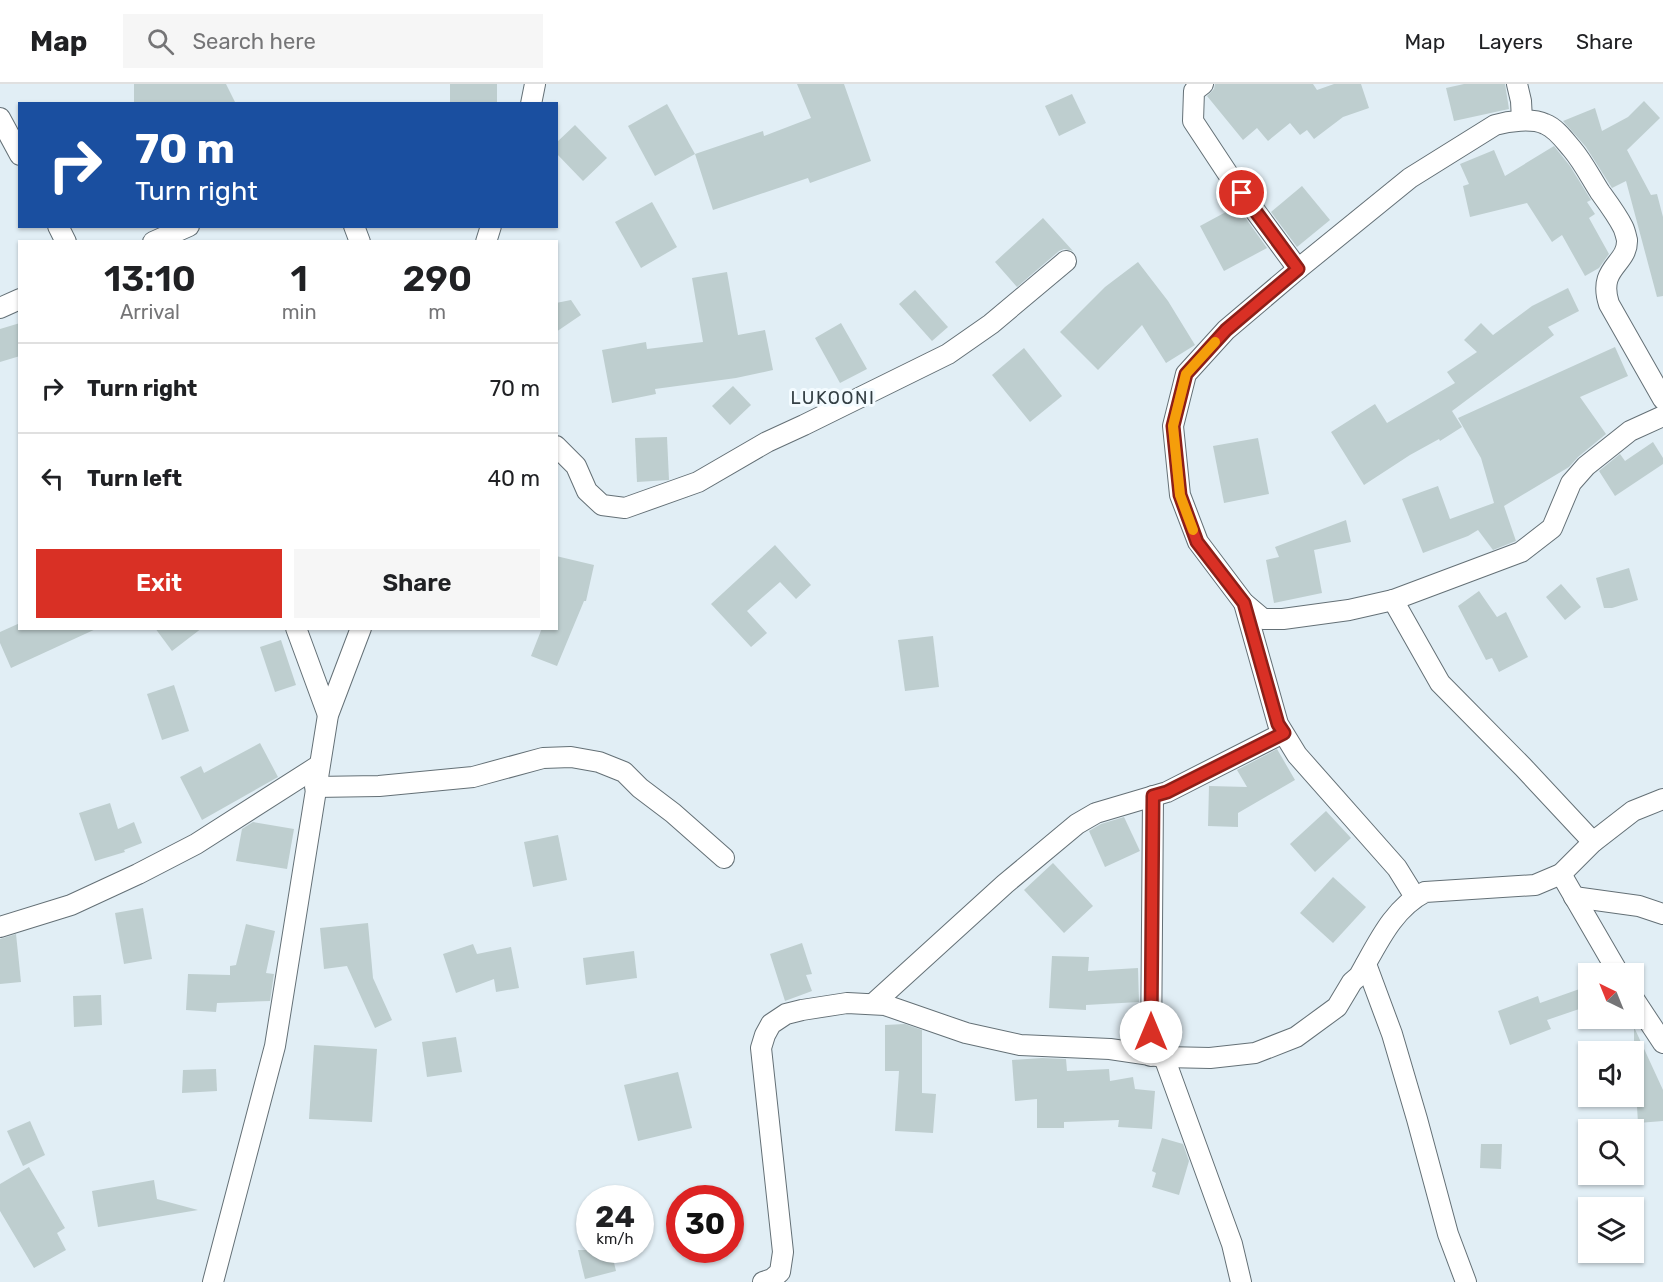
<!DOCTYPE html>
<html lang="en">
<head>
<meta charset="utf-8">
<style>
  body { margin:0; font-family:Rubik,sans-serif; background:#f6f6f6; color:#202124; height:100vh; display:flex; flex-direction:column; font-size:22px; white-space:nowrap }
  * { box-sizing:border-box; margin:0 }
  p { font-size:20px; color:#757577 }
  .icon { flex:none; width:33px; height:33px; fill:none; stroke:currentColor; stroke-width:2; stroke-linecap:round; stroke-linejoin:round }
  .map { position:relative; flex:1; overflow:hidden }
  .drawer { position:absolute; left:18px; top:156px; width:540px; height:390px; display:flex; flex-direction:column; background:#fff; border-radius:0px; box-shadow:0 2px 4px #0004 }
  .drawer>* { flex:none }
  .guide { position:absolute; left:18px; top:18px; width:540px; height:126px; border-radius:0px; box-shadow:0 2px 4px #0004; background:#1a4fa0; color:#fff; overflow:hidden }
  .needle { width:39px; rotate:317deg }
  .fabs { position:absolute; left:1578px; top:879px; display:grid; gap:12px }
  .fabs a { display:grid; place-items:center; width:66px; height:66px; border-radius:0px; background:#fff; box-shadow:0 2px 4px #0004; font-size:30px }
  .speed { position:absolute; left:576px; top:1101px; display:flex; gap:12px; font-size:30px; font-weight:700; text-align:center }
  .speed>* { display:grid; place-content:center; width:78px; height:78px; border-radius:50%; background:#fff; box-shadow:0 2px 4px #0004; line-height:1 }
  .speed small { font-size:15px; font-weight:400 }
  .speed .limit { border:9px solid #d22; background:#fff; color:#111 }
  .pin { position:absolute; display:grid; place-items:center; width:51px; height:51px; color:#fff; margin:-26px; border:3px solid #fff; border-radius:50%; box-shadow:0 2px 6px #0007 }
  .me { position:absolute; width:66px; margin:-33px; rotate:0deg; stroke-linejoin:round; filter:drop-shadow(0 0 4px #0008) }
  .turn { display:flex; align-items:center; gap:21px; height:126px; padding:0 18px; font-size:27px }
  .turn .icon { width:78px; height:78px; stroke-width:2.5 }
  .turn b { display:block; font-size:42px; line-height:51px }
  .eta { display:flex; justify-content:space-evenly; align-items:center; height:102px; text-align:center }
  .eta b { font-size:36px; font-weight:600; line-height:42px }
  .primary-button { display:flex; gap:12px; margin-top:auto; padding:12px 18px }
  .primary-button a { flex:1; height:69px; border-radius:0px; background:#d93025; color:#fff; font-size:24px; font-weight:600; line-height:69px; text-align:center }
  .primary-button a+a { background:#f6f6f6; color:#202124 }
  ul { padding:0; list-style:none }
  li { display:flex; align-items:center; gap:18px; height:90px; padding:0 18px; border-top:2px solid #e0e0e0 }
  li div { flex:1 }
  li b { display:block; font-size:22px }
  li em { font-style:normal }
  header { display:flex; align-items:center; gap:36px; box-sizing:border-box; height:84px; padding:0 30px; background:#fff; border-bottom:2px solid #e0e0e0 }
  header strong { font-size:28px }
  nav { display:flex; gap:33px; margin-inline-start:auto; font-size:21px }
  .search { width:420px; height:54px; background:#f6f6f6; display:flex; align-items:center; gap:15px; box-sizing:border-box; padding:0 21px; border-radius:0px; color:#757577; font-size:22px }
  .map>svg:first-child { display:block }
  .building { fill:#bececf }
  .lines { fill:none; stroke-linecap:round; stroke-linejoin:round }
  .street-casing { stroke:#647076; stroke-width:22 }
  .street { stroke:#fff; stroke-width:20 }
  .route-casing { stroke:#8d1f18; stroke-width:15 }
  .route { stroke:#d93025; stroke-width:10 }
  .slow { stroke:#f59e0b; stroke-width:10 }
  .labels { text-anchor:middle; stroke-width:6; stroke-linejoin:round; paint-order:stroke }
  .quarter-label { font-size:18px; letter-spacing:1.5px; fill:#343f44; stroke:#f3fbff }
</style>
</head>
<body>
<header>
<strong>Map</strong>
<div class="search"><svg class="icon" aria-label="search" viewBox="0 0 24 24"><circle cx="10" cy="10" r="6"/><path d="M15 15l6 6"/></svg>Search here</div>
<nav><a>Map</a><a>Layers</a><a>Share</a></nav>
</header>
<div class="map">
<svg width="1663" height="1198" viewBox="0 0 1663 1198">
  <rect width="100%" height="100%" fill="#e1eef5"/>
  <!-- building -->
  <g class="building">
    <polygon points="134,0 226,0 236,20 134,20"/>
    <rect x="450" y="0" width="47" height="20"/>
    <polygon points="797,0 844,0 871,77 810,99 808,94 713,126 695,70 763,47 764,52 811,34"/>
    <polygon points="1215,0 1313,0 1317,6 1334,0 1361,0 1369,24 1343,33 1314,55 1307,46 1300,51 1290,39 1268,57 1257,44 1243,56 1207,12 1214,5"/>
    <polygon points="1464,0 1505,0 1509,25 1454,37 1446,4"/>
    <polygon points="1072,10 1086,39 1059,52 1045,22"/>
    <polygon points="1644,17 1660,34 1627,66 1651,111 1657,110 1663,133 1663,212 1657,213 1626,97 1612,104 1586,63 1563,37 1595,24 1602,47 1628,33"/>
    <polygon points="667,20 695,70 655,92 628,42"/>
    <polygon points="575,41 607,74 583,97 556,69 556,59"/>
    <polygon points="1554,62 1570,82 1591,116 1587,118 1595,130 1589,134 1609,170 1599,184 1585,192 1562,151 1552,158 1527,119 1470,133 1463,102 1469,100 1460,80 1494,66 1505,92"/>
    <polygon points="1302,102 1330,136 1297,163 1271,128"/>
    <polygon points="652,118 677,163 641,184 615,138"/>
    <polygon points="1237,122 1267,164 1224,187 1200,142"/>
    <polygon points="1043,134 1073,167 1064,165 1059,167 1017,203 995,178"/>
    <polygon points="1138,178 1168,217 1195,261 1166,279 1142,241 1098,286 1060,248 1105,203"/>
    <polygon points="727,188 738,251 765,246 773,286 736,294 655,305 656,310 612,319 602,266 646,258 647,265 703,258 692,194"/>
    <polygon points="1568,204 1579,227 1548,243 1554,251 1452,327 1462,343 1440,357 1439,355 1410,371 1364,401 1331,348 1375,320 1387,339 1455,299 1447,288 1477,268 1464,256 1481,239 1493,251 1532,222"/>
    <polygon points="915,206 948,243 932,257 899,220"/>
    <polygon points="571,216 581,231 556,248 556,219"/>
    <polygon points="20,239 20,272 0,278 0,245"/>
    <polygon points="841,239 867,285 840,299 815,254"/>
    <polygon points="1615,263 1628,292 1580,313 1606,350 1578,373 1569,383 1504,422 1516,457 1493,466 1478,446 1468,452 1423,469 1402,415 1438,402 1450,435 1494,419 1481,374 1458,334"/>
    <polygon points="1024,264 1062,312 1030,338 992,291"/>
    <polygon points="733,302 751,321 730,341 712,322"/>
    <polygon points="667,353 669,396 637,398 635,354"/>
    <polygon points="1258,354 1269,410 1224,419 1213,362"/>
    <polygon points="1653,358 1663,374 1663,380 1615,412 1599,387 1620,370 1625,377"/>
    <polygon points="1346,436 1351,458 1314,466 1322,509 1274,519 1266,476 1279,473 1275,463"/>
    <polygon points="775,461 811,501 796,515 780,498 747,527 767,549 751,563 711,520"/>
    <polygon points="556,472 594,481 586,517 584,517 557,582 531,572 542,544 556,544"/>
    <polygon points="1629,484 1638,516 1612,524 1604,524 1596,494"/>
    <polygon points="1561,500 1581,523 1565,536 1546,513"/>
    <polygon points="1479,507 1497,533 1506,528 1528,573 1499,588 1492,574 1486,576 1458,522"/>
    <polygon points="20,539 20,544 98,544 11,584 0,559 0,548"/>
    <polygon points="155,544 202,544 172,567"/>
    <polygon points="933,552 939,603 905,607 898,556"/>
    <polygon points="281,556 296,601 275,608 260,563"/>
    <polygon points="174,601 189,647 162,656 147,610"/>
    <polygon points="260,659 278,693 202,736 180,693 201,682 204,689"/>
    <polygon points="1277,665 1295,696 1238,729 1238,743 1208,742 1209,702 1247,703 1237,686"/>
    <polygon points="110,719 118,745 134,738 142,759 124,766 125,768 95,777 79,729"/>
    <polygon points="1326,727 1351,754 1315,788 1290,760"/>
    <polygon points="1124,733 1140,767 1105,783 1089,747 1101,740"/>
    <polygon points="253,738 294,745 287,785 236,777 242,745"/>
    <polygon points="558,751 567,796 533,803 524,758"/>
    <polygon points="1053,779 1093,822 1064,849 1024,806"/>
    <polygon points="1333,793 1366,823 1333,859 1300,829"/>
    <polygon points="143,824 152,875 124,880 115,829"/>
    <polygon points="368,839 373,894 392,936 375,944 347,882 324,885 320,844"/>
    <polygon points="246,840 275,847 266,889 274,890 270,917 217,919 216,928 186,926 188,890 230,891 230,882 236,881"/>
    <polygon points="16,850 21,898 0,900 0,855"/>
    <polygon points="802,859 812,890 806,891 812,907 785,917 770,870"/>
    <polygon points="473,860 477,870 511,863 519,904 496,908 494,895 456,909 443,870"/>
    <polygon points="634,867 637,894 586,901 583,874"/>
    <polygon points="1052,872 1089,873 1088,887 1138,884 1139,918 1086,921 1086,926 1049,924"/>
    <polygon points="1588,902 1588,922 1547,936 1551,945 1510,961 1498,927 1538,912 1540,919"/>
    <polygon points="101,911 102,941 74,943 73,912"/>
    <polygon points="905,940 922,946 922,1009 936,1010 933,1049 895,1047 899,987 885,987 885,941"/>
    <polygon points="1634,943 1663,1006 1663,1037 1638,1039 1636,1006 1634,1007"/>
    <polygon points="456,953 462,988 427,993 422,958"/>
    <polygon points="314,961 377,965 372,1038 309,1035"/>
    <polygon points="1042,974 1066,975 1067,987 1109,985 1110,997 1133,993 1135,1005 1155,1007 1152,1045 1118,1043 1119,1036 1064,1038 1064,1044 1037,1044 1037,1015 1015,1017 1012,976"/>
    <polygon points="216,985 217,1007 182,1009 183,986"/>
    <polygon points="678,988 692,1044 638,1057 624,1001"/>
    <polygon points="30,1037 45,1071 23,1082 7,1047"/>
    <polygon points="1162,1054 1183,1060 1189,1077 1179,1111 1152,1103 1156,1089 1152,1087"/>
    <polygon points="1481,1060 1502,1060 1501,1085 1480,1084"/>
    <polygon points="29,1083 65,1144 57,1149 66,1166 34,1184 0,1127 0,1100"/>
    <polygon points="154,1096 157,1115 198,1126 98,1143 92,1107"/>
    <polygon points="578,1166 611,1166 616,1187 585,1195"/>
  </g>
  <g class="lines">
    <!-- street casing -->
    <g class="street-casing">
      <g id="street">
        <polyline points="1203,0 1194,7 1193,37 1228,90 1298,185"/>
        <polyline points="1517,0 1521,17 1522,36"/>
        <polyline points="531,20 535,0"/>
        <polyline points="0,34 20,71"/>
        <polyline points="58,142 66,158"/>
        <polyline points="354,142 360,158"/>
        <polyline points="153,158 189,142"/>
        <polyline points="486,158 491,142"/>
        <polyline points="0,224 20,215"/>
        <path d="M 1663,315 L 1609,220 C 1597,183 1628,181 1627,156 C 1626,152 1625,147 1623,143 C 1617,131 1608,119 1600,108 C 1591,94 1583,78 1572,65 C 1565,57 1556,44 1545,40 C 1532,34 1509,37 1495,41 L 1410,94 L 1298,185 L 1226,246 L 1186,290 L 1173,342 L 1180,411 L 1198,458 L 1244,519 L 1263,535 L 1283,535 L 1349,526 L 1393,516 L 1521,468 L 1552,444 L 1571,399 L 1586,382 L 1630,347 L 1663,332"/>
        <polyline points="556,362 576,382 587,407 602,421 625,424 698,398 767,358 804,341 948,270 991,240 1066,177"/>
        <polyline points="1393,516 1440,599 1523,683 1593,758"/>
        <polyline points="1244,519 1278,640 1297,671 1397,784 1415,813"/>
        <polyline points="296,544 328,631"/>
        <polyline points="315,703 379,702 473,693 543,674 571,673 599,678 624,688 640,704 673,729 724,774"/>
        <polyline points="1561,790 1619,890"/>
        <polyline points="1574,813 1639,822 1663,830"/>
        <polyline points="0,843 71,821 138,790 196,760 318,682"/>
        <polyline points="1366,880 1392,950 1417,1035 1448,1150 1466,1198"/>
        <polyline points="1634,915 1663,959"/>
        <polyline points="873,920 1005,800 1077,740 1096,729 1167,708 1283,649"/>
        <polyline points="1151,972 1153,712"/>
        <polyline points="1164,973 1232,1160 1241,1198"/>
        <polyline points="213,1198 275,962 328,631 361,544"/>
        <path d="M 763,1198 L 772,1195 L 780,1188 L 783,1168 L 761,964 L 765,951 L 771,940 L 786,930 L 802,926 L 847,919 L 885,921 L 966,949 L 1020,961 L 1110,965 L 1164,973 L 1210,974 L 1255,969 L 1296,953 L 1337,923 L 1352,898 L 1359,892 C 1377,861 1392,825 1425,808 L 1535,801 L 1561,790 L 1593,758 L 1633,727 L 1663,715"/>
      </g>
    </g>
    <!-- street -->
    <use href="#street" class="street"/>
  </g>
  <g class="lines">
    <!-- route casing -->
    <g class="route-casing">
      <polyline id="route" points="1151,948 1153,712 1167,708 1284,649 1278,640 1244,519 1197,458 1180,411 1173,342 1186,290 1226,246 1298,185 1242,109"/>
    </g>
    <!-- route -->
    <use href="#route" class="route"/>
    <!-- slow -->
    <polyline class="slow" points="1193,446 1180,411 1173,342 1186,290 1215,258"/>
  </g>
  <g class="labels">
    <!-- quarter labels -->
    <g class="quarter-label">
      <text x="833" y="320">LUKOONI</text>
    </g>
  </g>
</svg>
<div class="fabs">
<a><svg class="needle" viewBox="-14 -14 28 28"><path d="M0-13l5 13h-10z" fill="#e53935"/><path d="M0 13l5-13h-10z" fill="#757577"/></svg></a>
<a><svg class="icon" aria-label="sound" viewBox="0 0 24 24"><path d="M4 9h4l5-4v14l-5-4H4zM17 9q2 3 0 6"/></svg></a>
<a><svg class="icon" aria-label="search" viewBox="0 0 24 24"><circle cx="10" cy="10" r="6"/><path d="M15 15l6 6"/></svg></a>
<a><svg class="icon" aria-label="layers" viewBox="0 0 24 24"><path d="M12 4l9 5-9 5-9-5zM3 14l9 5 9-5"/></svg></a>
</div>
<div class="speed"><div>24<small>km/h</small></div><div class="limit">30</div></div>
<div class="pin" style="left:1242px;top:109px;background:#d93025"><svg class="icon" aria-label="arrive" viewBox="0 0 24 24"><path d="M6 21V4h12l-3 4 3 4H6"/></svg></div>
<svg class="me" style="left:1151px;top:948px" viewBox="-20 -20 40 40"><circle r="19" fill="#fff"/><path d="M0-13L10 11 0 6-10 11z" fill="#d93025"/></svg>
<div class="guide">
<div class="turn"><svg class="icon" aria-label="right" viewBox="0 0 24 24"><path d="M7 20v-9h11M14 6l5 5-5 5"/></svg><div><b>70 m</b>Turn right</div></div>
</div>
<section class="drawer">
<div class="eta">
<div><b>13:10</b><p>Arrival</p></div>
<div><b>1</b><p>min</p></div>
<div><b>290</b><p>m</p></div>
</div>
<ul>
<li><svg class="icon" aria-label="right" viewBox="0 0 24 24"><path d="M7 20v-9h11M14 6l5 5-5 5"/></svg><div><b>Turn right</b></div><em>70 m</em></li>
<li><svg class="icon" aria-label="left" viewBox="0 0 24 24"><path d="M17 20v-9H6M10 6l-5 5 5 5"/></svg><div><b>Turn left</b></div><em>40 m</em></li>
</ul>
<div class="primary-button"><a>Exit</a><a>Share</a></div>
</section>
</div>
</body>
</html>
